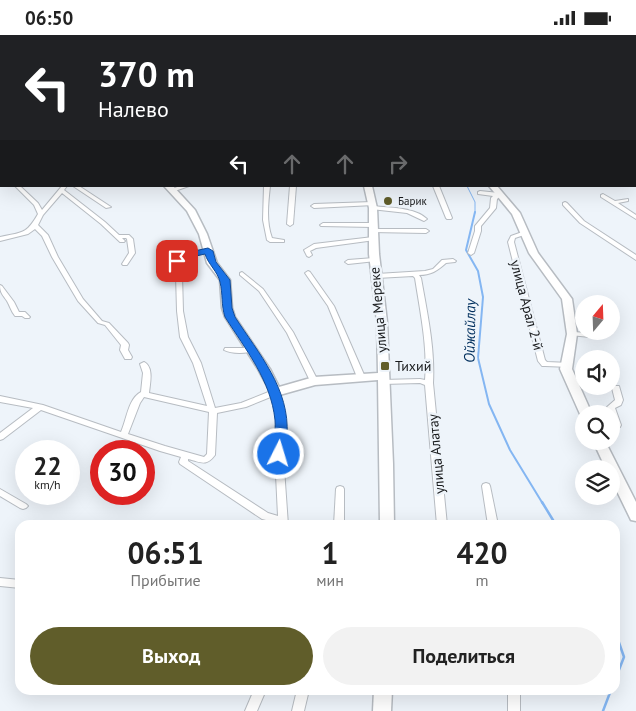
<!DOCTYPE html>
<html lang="ru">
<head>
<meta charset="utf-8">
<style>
  body { margin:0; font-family:"PT Sans",sans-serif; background:#f2f2f2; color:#222; height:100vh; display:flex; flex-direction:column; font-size:19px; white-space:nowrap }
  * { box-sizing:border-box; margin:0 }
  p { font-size:16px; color:#767676 }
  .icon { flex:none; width:28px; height:28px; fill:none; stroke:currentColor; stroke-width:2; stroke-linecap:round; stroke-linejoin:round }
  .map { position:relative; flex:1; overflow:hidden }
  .panel { position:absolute; left:15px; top:485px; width:605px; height:175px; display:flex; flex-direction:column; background:#fff; border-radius:15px; box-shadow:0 5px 20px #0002 }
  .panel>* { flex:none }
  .guide { position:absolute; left:0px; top:0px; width:636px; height:152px; box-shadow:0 5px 20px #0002; background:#202124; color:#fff; overflow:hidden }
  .needle { width:32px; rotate:19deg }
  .tools { position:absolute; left:575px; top:260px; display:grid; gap:10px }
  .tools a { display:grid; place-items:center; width:45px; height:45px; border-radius:50%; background:#fff; box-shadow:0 5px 20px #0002; font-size:25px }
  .speed { position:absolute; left:15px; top:405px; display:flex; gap:10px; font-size:25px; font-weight:700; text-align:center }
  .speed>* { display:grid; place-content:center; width:65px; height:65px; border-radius:50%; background:#fff; box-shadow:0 5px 20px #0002; line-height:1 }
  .speed small { font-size:12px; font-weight:400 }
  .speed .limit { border:8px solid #d22; background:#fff; color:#111 }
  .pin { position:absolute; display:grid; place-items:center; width:42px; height:42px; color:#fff; margin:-21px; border-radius:10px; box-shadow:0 2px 8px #0006 }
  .me { position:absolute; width:55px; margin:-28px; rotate:5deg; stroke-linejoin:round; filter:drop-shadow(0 0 4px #0008) }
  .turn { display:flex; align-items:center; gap:18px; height:105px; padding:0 15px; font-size:22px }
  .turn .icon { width:65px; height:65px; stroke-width:2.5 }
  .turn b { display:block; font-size:35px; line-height:42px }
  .lanes { display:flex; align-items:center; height:48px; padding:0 15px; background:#0003; justify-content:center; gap:25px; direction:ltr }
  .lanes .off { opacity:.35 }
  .eta { display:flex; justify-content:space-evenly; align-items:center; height:85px; text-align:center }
  .eta b { font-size:30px; font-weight:600; line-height:35px }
  .cta { display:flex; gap:10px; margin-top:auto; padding:10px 15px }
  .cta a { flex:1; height:58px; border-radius:30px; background:#605d2a; color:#fff; font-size:20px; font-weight:600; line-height:58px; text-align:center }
  .cta a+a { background:#f2f2f2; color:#222 }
  .status { display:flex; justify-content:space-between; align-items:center; height:35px; padding:0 25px; background:#fff; direction:ltr }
  .status svg { height:14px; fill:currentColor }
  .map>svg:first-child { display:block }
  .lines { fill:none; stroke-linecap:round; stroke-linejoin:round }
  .stream-far2 { stroke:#84b6f2; stroke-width:1 }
  .stream-far1 { stroke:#84b6f2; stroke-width:2 }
  .stream { stroke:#84b6f2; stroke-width:2.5 }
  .river { fill:#84b6f2; fill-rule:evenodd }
  .street-casing { stroke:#b7bcc2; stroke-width:2 }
  .secondary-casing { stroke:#b7bcc2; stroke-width:3 }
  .primary-casing { stroke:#b7bcc2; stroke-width:3 }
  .street { fill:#fff; fill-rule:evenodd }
  .secondary { fill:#fff; fill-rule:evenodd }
  .primary { fill:#fff; fill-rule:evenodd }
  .route { fill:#1a73e8; stroke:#114b97 }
  .poi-dot { fill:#605d2a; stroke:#eef4fa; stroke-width:2 }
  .labels { text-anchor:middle; stroke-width:5; stroke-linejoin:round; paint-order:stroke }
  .far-poi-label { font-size:11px; fill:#181a1c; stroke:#eef4fa; text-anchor:start }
  .street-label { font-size:14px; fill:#181a1c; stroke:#eef4fa }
  .poi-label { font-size:14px; fill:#181a1c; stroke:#eef4fa; text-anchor:start }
  .water-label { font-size:15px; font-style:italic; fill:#012f5d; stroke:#eef4fa }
</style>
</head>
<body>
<div class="status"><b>06:50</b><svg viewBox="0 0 49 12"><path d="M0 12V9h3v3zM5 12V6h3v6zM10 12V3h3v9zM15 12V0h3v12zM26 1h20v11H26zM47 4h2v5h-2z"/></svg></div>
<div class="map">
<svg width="636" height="676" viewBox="0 0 636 676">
  <rect width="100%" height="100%" fill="#eef4fa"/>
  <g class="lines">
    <!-- stream-far2 -->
    <polyline class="stream-far2" points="467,151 475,167 475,178"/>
    <!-- stream-far1 -->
    <polyline class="stream-far1" points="475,177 466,215 478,236 483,262 478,323 489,369 510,415 543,469"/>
    <!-- stream -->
    <g class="stream">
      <polyline points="542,467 556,490"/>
      <polyline points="615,596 624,622 615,645"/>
      <polyline points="603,676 611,655"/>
    </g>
    <!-- river -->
    <g class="river">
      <rect x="10" y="0" width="6" height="1"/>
      <rect x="0" y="9" width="1" height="4"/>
    </g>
    <!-- street casing -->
    <g class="street-casing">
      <g id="street">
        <polygon points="0,0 4,0 0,1"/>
        <rect x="268" y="0" width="4" height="1"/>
        <polygon points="293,0 298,0 299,1 295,1"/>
        <polygon points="330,0 335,0 336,1 332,1"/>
        <polygon points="483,0 488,0 489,1 485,1"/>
        <polygon points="614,0 619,0 620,1 616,1"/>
        <rect x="635" y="9" width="1" height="3"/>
        <rect x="635" y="37" width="1" height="2"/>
        <rect x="0" y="38" width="1" height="3"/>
        <rect x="0" y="58" width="1" height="3"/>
        <rect x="0" y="86" width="1" height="3"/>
        <rect x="635" y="113" width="1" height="3"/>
        <polygon points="0,137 1,138 1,141 0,141"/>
        <path d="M 15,151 L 20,151 L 38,168 L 42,175 L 62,151 L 67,151 L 64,155 L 105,187 L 119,200 L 129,200 L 133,204 L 135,218 L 127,230 L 123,230 L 122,229 L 129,218 L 127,204 L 126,203 L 122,203 L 125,206 L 124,207 L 120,207 L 101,189 L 62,158 L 43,180 L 38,190 L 48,200 L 58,222 L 83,264 L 102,286 L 109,288 L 128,308 L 129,310 L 128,315 L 132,322 L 131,324 L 125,324 L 120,315 L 121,310 L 105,290 L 98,288 L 78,266 L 52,222 L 42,201 L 35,194 L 28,199 L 0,206 L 0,202 C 22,197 26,200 38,179 L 34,170 Z"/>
        <polygon points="73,151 79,151 111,172 106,173"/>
        <polygon points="180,151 189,151 172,157 169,155"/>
        <path d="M 264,151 L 270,151 C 268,169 266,187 272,203 L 284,205 L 284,207 L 270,207 L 267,205 L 263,185 Z"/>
        <polygon points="290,151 296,151 293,189 290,191 287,189"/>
        <polygon points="433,151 439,151 452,183 451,184 447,184 446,183"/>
        <polygon points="480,156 499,158 502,160 497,164 496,173 481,191 481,196 474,218 471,220 468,218 475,196 475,191 490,173 491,163 493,161 478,159 478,157"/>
        <polygon points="603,159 615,166 628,164 628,166 618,168 636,180 636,184 601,162 601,160"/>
        <polygon points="372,167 374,168 374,170 314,173 311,171 314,169"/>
        <polygon points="565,167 567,168 584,186 636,220 636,225 580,188 563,170 563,168"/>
        <path d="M 373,171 C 390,173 414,172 427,184 L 424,186 L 407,178 L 371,174 L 371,172 Z"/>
        <polygon points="323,188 373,188 376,190 373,192 321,191 320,190"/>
        <polygon points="373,194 426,194 429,196 426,198 371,197 370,196"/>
        <polygon points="525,196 528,198 527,199 515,203 514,207 545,325 547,327 570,328 571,330 570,332 545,331 542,331 538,326 508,207 511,201"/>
        <polygon points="373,202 376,204 375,205 316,213 310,216 312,220 309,222 307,221 304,215 314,209"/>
        <path d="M 208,214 L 211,216 L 210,217 L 182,223 L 180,226 L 182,240 L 183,276 L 188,302 L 201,328 L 215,373 L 241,368 L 276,354 L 280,357 L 285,386 L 283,419 L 288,490 L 278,490 L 278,488 L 262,484 L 180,429 L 179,427 L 181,422 L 160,416 L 41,375 L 3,404 L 0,405 L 0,398 L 33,373 L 0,367 L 0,361 L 43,370 L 121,397 C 127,384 128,364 141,357 L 143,338 L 140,329 L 144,327 C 154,332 150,348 149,358 L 207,371 L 193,328 L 180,302 L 177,276 L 176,240 L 174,226 L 178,221 ZM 273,361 L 277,386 L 275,419 L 278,481 L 268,478 L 188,426 L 188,424 C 201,427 206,432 215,420 L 217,378 L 246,372 ZM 144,362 L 209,377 L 207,419 L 204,422 L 165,411 L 128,399 L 140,368 Z"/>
        <polygon points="374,223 376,224 376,226 348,229 345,227 348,225"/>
        <path d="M 453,224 L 456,226 L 455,227 L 446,228 C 437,236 431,240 419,240 L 421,243 C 427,277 435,313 433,348 L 447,490 L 437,490 L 425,350 L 420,348 L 383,349 L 379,347 L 383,345 L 420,344 L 425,345 C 428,312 420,276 415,243 L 413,241 L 377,243 L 374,241 L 377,239 L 425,236 L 433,234 L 442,225 Z"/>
        <polygon points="308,236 310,237 334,271 365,342 364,344 358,344 357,342 328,271 305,238"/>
        <polygon points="242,237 263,254 293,297 318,346 317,348 311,348 287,298 259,256 240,240 240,238"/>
        <path d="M 0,250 L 2,251 L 14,267 L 19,277 L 25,277 L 30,282 L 29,283 L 25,283 L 22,281 L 15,281 C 11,276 10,271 7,266 C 3,260 0,258 0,250 Z"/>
        <polygon points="572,297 590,298 594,300 590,302 570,300 568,299"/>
        <path d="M 225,313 L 251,313 L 255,315 C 248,319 231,319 224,315 Z"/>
        <polygon points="613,351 619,351 623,365 621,370 615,373 621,390 620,392 611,393 611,379 609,379 607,372 615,365 612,353"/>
        <polygon points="486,448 489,449 490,451 498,490 488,490 482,451 483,449"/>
        <polygon points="340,451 343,452 344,454 344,490 334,490 336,454 337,452"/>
        <polygon points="0,454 26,469 28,471 26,473 23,474 20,473 0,461"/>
        <polygon points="0,543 20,545 20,553 0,551"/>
        <polygon points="254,655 266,655 257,676 245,676"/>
        <polygon points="297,655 309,655 304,676 292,676"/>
        <rect x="508" y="655" width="12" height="21"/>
      </g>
    </g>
    <!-- secondary casing -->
    <g class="secondary-casing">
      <g id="secondary">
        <rect x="635" y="51" width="1" height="5"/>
        <rect x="635" y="86" width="1" height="4"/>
        <polygon points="164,151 173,151 195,175 207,199 217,228 230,245 232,273 235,282 270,334 279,352 314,342 378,338 377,287 369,219 369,173 364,151 372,151 377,173 379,219 387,287 393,429 394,490 380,490 378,345 315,350 276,361 272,360 258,334 225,282 222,273 220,245 207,228 199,199 187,176"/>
        <polygon points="489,151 497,151 520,178 538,218 572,264 577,299 572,334 592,379 584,379 584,382 580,379 560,334 567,299 562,264 529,218 512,179"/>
        <polygon points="593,406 605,406 636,467 636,486 631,485 611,444 611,434 606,434"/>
        <polygon points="374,655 392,655 391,676 373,676"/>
      </g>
    </g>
    <!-- primary casing -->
    <g class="primary-casing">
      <g id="primary">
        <polygon points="543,0 550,0 551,1 544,1"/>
        <rect x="635" y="27" width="1" height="4"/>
        <rect x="0" y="32" width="1" height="4"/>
      </g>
    </g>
    <!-- street -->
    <use href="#street" class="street"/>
    <!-- secondary -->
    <use href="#secondary" class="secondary"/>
    <!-- primary -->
    <use href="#primary" class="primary"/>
  </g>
  <!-- route -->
  <path class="route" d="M 208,213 L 213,216 L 216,227 L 230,245 L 232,273 L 235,282 C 259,319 290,354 287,400 C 286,407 287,416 283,423 L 274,423 L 272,419 C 273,408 276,396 275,385 C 271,346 246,315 225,282 C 221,270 223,259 220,247 C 218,237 208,229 205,219 L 183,224 L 177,229 L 172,226 L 176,220 Z"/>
  <!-- markers -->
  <g class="poi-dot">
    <circle cx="388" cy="166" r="5"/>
    <rect x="380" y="326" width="10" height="10" rx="2.5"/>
  </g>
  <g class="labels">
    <!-- far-poi labels -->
    <g class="far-poi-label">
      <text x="398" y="170">Барик</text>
    </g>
    <!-- street labels -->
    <g class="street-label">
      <text transform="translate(527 270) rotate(75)" y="5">улица Арал 2-й</text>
      <text transform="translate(378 275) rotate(-95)" y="5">улица Мереке</text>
      <text transform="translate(436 419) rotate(-95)" y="5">улица Алатау</text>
    </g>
    <!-- poi labels -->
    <g class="poi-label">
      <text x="395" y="336">Тихий</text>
    </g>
    <!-- water labels -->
    <g class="water-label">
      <text transform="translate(470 296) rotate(-89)" y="5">Ойжайлау</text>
    </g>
  </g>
</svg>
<div class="tools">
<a><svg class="needle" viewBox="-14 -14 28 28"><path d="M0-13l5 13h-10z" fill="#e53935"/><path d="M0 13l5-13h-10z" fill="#767676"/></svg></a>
<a><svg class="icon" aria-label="sound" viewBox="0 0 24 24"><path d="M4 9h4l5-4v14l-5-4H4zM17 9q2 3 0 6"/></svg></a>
<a><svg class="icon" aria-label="search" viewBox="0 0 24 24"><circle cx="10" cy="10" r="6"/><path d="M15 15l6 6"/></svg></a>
<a><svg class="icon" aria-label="layers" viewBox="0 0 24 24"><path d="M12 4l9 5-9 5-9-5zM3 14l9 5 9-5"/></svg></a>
</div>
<div class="speed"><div>22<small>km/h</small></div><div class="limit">30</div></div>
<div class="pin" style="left:177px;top:226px;background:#d93025"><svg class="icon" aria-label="arrive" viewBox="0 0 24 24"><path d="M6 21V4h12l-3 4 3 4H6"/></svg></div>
<svg class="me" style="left:279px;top:419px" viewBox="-20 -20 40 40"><circle r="17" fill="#1a73e8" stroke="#fff" stroke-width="3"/><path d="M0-11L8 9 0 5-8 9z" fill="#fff"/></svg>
<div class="guide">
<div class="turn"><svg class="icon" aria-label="left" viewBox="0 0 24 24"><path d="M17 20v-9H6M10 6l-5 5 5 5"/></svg><div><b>370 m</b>Налево</div></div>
<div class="lanes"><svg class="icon" aria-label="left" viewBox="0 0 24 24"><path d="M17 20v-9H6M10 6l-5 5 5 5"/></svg><svg class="icon off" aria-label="ahead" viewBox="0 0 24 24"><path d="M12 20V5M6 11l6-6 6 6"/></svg><svg class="icon off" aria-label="ahead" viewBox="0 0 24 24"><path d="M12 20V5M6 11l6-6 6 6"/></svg><svg class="icon off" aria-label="right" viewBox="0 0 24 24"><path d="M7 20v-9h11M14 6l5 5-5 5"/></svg></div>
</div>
<section class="panel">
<div class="eta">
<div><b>06:51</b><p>Прибытие</p></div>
<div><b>1</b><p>мин</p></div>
<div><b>420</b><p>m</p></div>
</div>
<div class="cta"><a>Выход</a><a>Поделиться</a></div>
</section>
</div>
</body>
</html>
